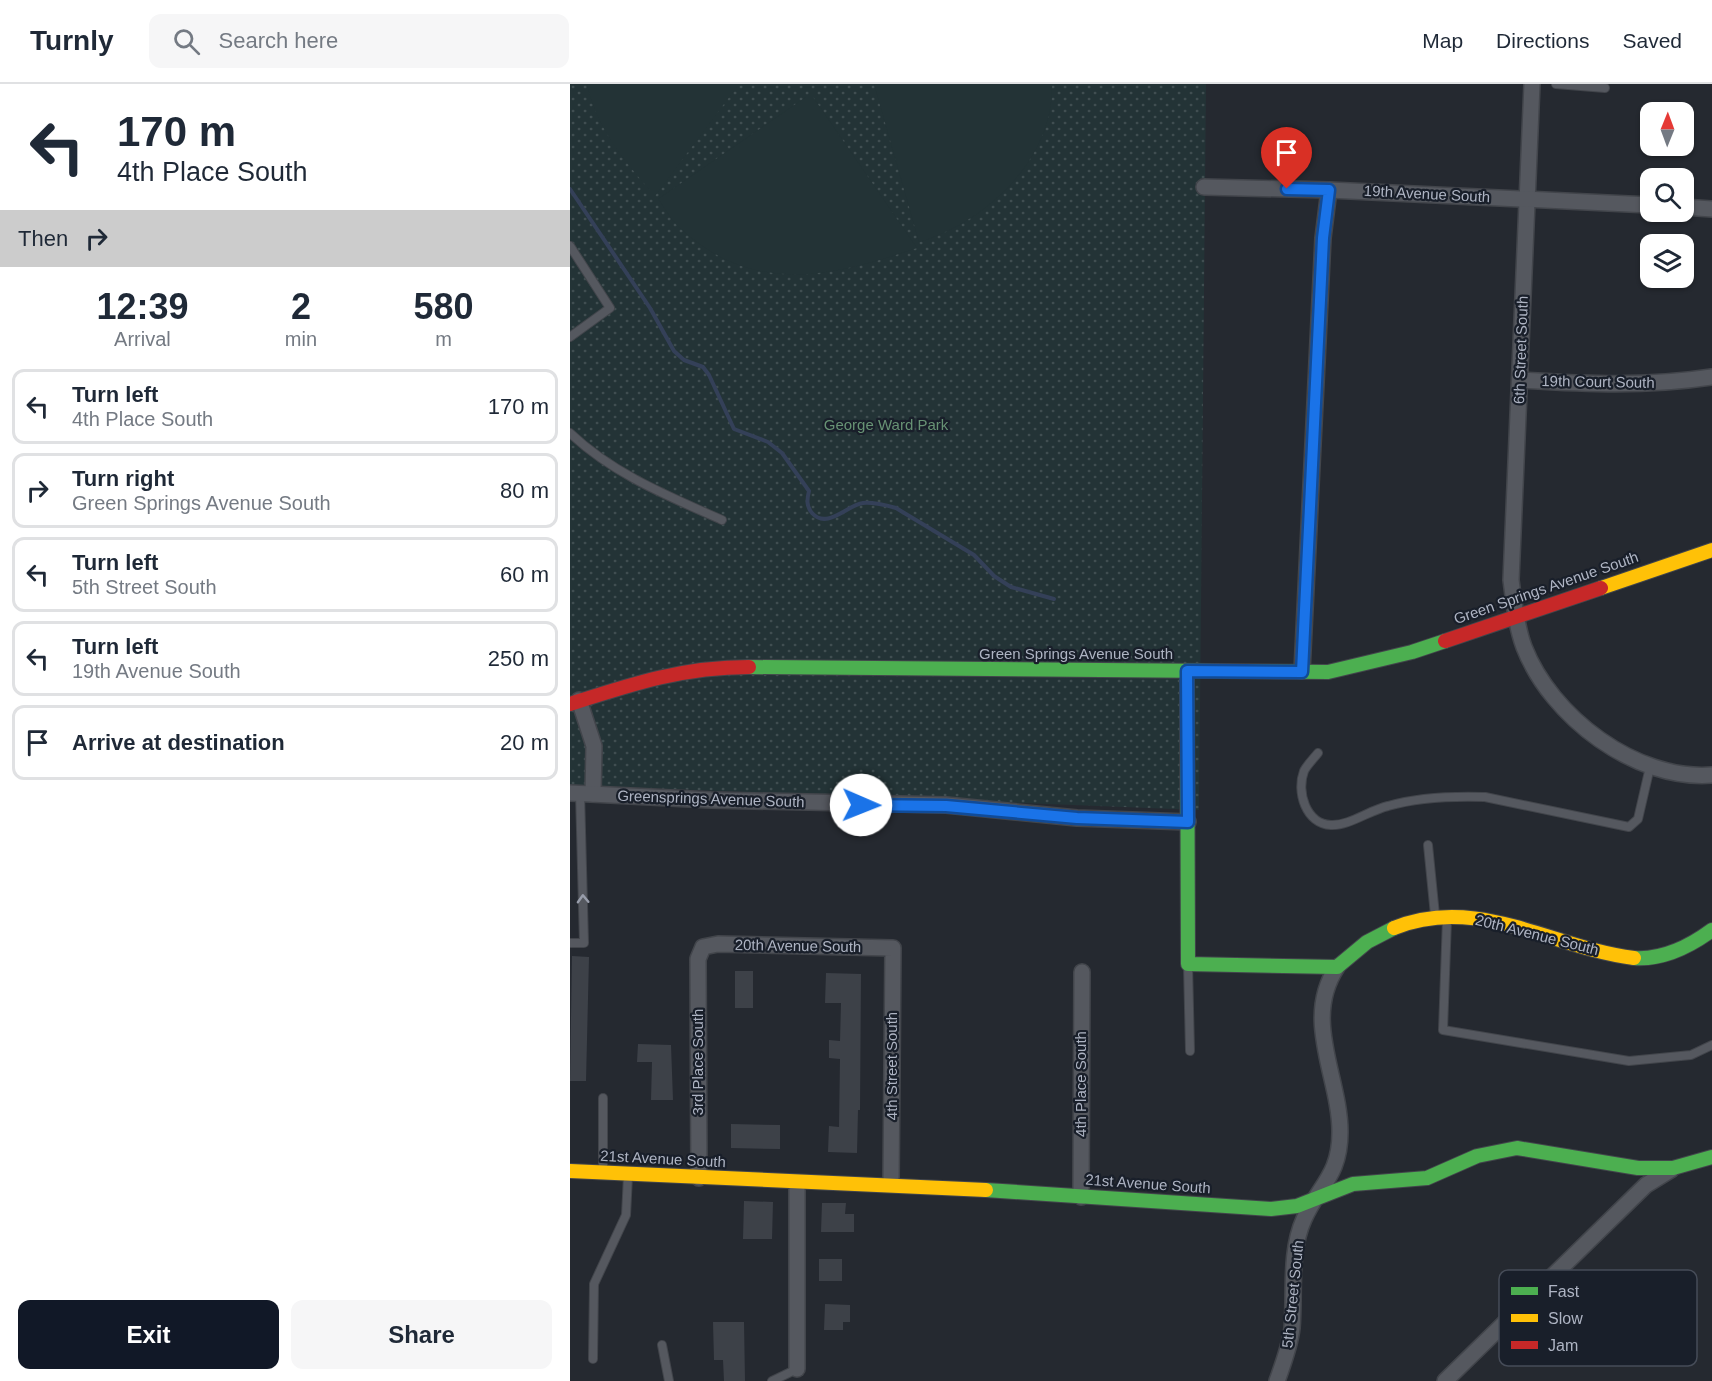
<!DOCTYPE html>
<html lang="en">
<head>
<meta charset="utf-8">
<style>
  body { margin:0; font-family:Arial,sans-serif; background:#f6f6f7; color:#1f2937; height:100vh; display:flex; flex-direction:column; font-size:22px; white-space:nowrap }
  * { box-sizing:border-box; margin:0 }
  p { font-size:20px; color:#747a83 }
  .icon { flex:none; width:33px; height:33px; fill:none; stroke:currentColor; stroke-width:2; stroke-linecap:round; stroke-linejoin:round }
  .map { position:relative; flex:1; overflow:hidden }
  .side { display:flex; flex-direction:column; background:#fff; width:570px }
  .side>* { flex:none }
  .banner { background:#fff; color:#1f2937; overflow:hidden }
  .needle { width:39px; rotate:1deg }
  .buttons { position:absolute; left:1070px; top:18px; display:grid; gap:12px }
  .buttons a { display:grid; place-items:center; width:54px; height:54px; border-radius:12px; background:#fff; box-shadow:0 2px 4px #0004; font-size:30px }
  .pin { position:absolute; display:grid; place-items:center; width:51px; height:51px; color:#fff; margin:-62px -26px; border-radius:50% 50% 50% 0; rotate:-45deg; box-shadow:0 0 6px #0007 }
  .pin .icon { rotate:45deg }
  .me { position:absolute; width:66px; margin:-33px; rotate:91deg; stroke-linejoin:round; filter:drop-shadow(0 0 4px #0008) }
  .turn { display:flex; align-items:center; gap:21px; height:126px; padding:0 18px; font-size:27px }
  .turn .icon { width:78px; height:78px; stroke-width:2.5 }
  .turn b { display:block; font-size:42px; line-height:51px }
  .then { display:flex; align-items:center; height:57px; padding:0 18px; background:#0003; gap:12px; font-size:22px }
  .eta { display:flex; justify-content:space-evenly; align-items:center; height:102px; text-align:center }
  .eta b { font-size:36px; font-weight:600; line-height:42px }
  .action { display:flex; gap:12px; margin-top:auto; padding:12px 18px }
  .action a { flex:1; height:69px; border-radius:12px; background:#111827; color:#fff; font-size:24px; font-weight:600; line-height:69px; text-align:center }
  .action a+a { background:#f6f6f7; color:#1f2937 }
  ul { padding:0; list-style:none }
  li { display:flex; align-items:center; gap:18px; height:75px; margin:0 12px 9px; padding:0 6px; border:3px solid #e0e1e3; border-radius:12px }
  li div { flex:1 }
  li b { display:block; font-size:22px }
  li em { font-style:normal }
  header { display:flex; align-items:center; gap:36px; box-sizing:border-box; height:84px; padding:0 30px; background:#fff; border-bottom:2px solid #e0e1e3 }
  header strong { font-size:28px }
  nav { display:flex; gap:33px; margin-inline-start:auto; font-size:21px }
  .search { width:420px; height:54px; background:#f6f6f7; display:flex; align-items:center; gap:15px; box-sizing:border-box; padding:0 21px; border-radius:12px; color:#747a83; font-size:22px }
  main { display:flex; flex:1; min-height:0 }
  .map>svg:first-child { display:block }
  .park { fill:url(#park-dots) }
  .garden { fill:#233336 }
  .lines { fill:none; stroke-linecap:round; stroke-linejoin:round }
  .stream { stroke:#344058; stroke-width:4 }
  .building { fill:#3d4148 }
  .lane-casing { stroke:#42454b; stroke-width:10 }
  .street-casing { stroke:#42454b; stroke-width:18 }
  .fast-casing { stroke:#42454b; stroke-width:16 }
  .slow-casing { stroke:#42454b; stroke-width:16 }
  .jam-casing { stroke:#42454b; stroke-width:16 }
  .lane { stroke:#55585f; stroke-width:8 }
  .street { stroke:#55585f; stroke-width:15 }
  .fast { stroke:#4caf50; stroke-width:14 }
  .slow { stroke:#ffc107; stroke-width:14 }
  .jam { stroke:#c62828; stroke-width:14 }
  .oneway { stroke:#989daa }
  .route-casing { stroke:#114b97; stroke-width:15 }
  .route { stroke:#1a73e8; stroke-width:10 }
  .labels { text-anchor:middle; stroke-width:4.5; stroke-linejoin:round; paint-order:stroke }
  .street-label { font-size:15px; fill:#aeb4c3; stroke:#191f2a }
  .park-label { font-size:15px; fill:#679274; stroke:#191f2a }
  .key { fill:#191f2a; stroke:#464c58; stroke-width:1.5 }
  .key-label { font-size:16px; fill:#aeb4c3 }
</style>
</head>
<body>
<header>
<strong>Turnly</strong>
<div class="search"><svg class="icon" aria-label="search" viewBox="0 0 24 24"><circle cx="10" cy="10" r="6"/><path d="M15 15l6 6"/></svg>Search here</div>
<nav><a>Map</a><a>Directions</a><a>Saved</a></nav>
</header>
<main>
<section class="side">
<div class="banner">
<div class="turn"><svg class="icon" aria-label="left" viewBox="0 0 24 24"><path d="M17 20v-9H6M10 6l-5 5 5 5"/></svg><div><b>170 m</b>4th Place South</div></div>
<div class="then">Then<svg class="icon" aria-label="right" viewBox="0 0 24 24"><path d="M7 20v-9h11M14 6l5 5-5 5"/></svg></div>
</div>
<div class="eta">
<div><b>12:39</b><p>Arrival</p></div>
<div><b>2</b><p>min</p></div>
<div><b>580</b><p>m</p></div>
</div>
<ul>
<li><svg class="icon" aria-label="left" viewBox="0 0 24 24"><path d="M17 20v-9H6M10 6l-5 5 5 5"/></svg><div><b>Turn left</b><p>4th Place South</p></div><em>170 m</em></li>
<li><svg class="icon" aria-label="right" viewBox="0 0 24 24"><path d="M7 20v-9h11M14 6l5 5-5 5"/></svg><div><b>Turn right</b><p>Green Springs Avenue South</p></div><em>80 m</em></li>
<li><svg class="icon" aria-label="left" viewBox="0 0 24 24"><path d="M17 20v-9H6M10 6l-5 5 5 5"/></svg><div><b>Turn left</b><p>5th Street South</p></div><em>60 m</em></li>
<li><svg class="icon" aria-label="left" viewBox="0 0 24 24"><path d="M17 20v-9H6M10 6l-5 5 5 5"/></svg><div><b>Turn left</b><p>19th Avenue South</p></div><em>250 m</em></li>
<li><svg class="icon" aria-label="arrive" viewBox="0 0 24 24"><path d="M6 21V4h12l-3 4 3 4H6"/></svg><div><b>Arrive at destination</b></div><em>20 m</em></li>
</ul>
<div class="action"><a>Exit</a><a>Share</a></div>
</section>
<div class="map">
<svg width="1142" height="1297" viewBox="0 0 1142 1297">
  <defs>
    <pattern id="park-dots" width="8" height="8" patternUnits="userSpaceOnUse" patternTransform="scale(1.5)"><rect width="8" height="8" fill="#233336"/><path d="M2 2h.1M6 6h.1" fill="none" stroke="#404e51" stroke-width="1.8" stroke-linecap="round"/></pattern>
  </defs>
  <rect width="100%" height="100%" fill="#252930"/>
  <!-- park -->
  <polygon class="park" points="0,0 636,0 629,726 0,701"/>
  <!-- garden -->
  <g class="garden">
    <path d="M 17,0 L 169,0 L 85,112 C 56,79 26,44 17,0 Z"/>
    <path d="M 304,0 L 482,0 C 484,75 416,138 349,158 Z"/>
    <path d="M 236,13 L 243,13 L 347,164 C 262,193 183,212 110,144 C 101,136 95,124 88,115 Z"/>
  </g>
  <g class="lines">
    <!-- stream -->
    <path class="stream" d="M 0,105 L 80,224 L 104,267 L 114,276 L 133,283 L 139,291 L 164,345 L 198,358 L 212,369 L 239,407 C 237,415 236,422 242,429 C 257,446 277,421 293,419 C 304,418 315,421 326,424 L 404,471 L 424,492 L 441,503 L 484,515"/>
  </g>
  <!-- building -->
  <g class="building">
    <polygon points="2,872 19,873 16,997 0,997"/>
    <rect x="165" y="887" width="18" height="37"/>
    <polygon points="256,889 291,890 290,1026 288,1026 287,1069 258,1068 259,1042 269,1043 270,975 259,974 259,956 270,957 271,919 255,919"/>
    <polygon points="68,960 101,961 103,1016 81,1016 82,978 67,978"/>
    <polygon points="161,1040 210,1041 210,1065 161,1064"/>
    <polygon points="174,1117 203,1118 202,1155 173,1155"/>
    <polygon points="252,1119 276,1119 275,1130 284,1130 284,1148 251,1148"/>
    <rect x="249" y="1175" width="23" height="22"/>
    <polygon points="255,1220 280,1221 280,1238 273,1238 273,1246 254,1246"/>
    <polygon points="143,1238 174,1238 175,1297 154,1297 153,1276 144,1276"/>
  </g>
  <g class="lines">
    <!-- lane casing -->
    <g class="lane-casing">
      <g id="lane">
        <polyline points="986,0 1035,4"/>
        <polyline points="0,162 40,224 0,253"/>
        <path d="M 0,349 C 43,390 98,412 152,436"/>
        <path d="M 748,669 C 744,674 737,681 734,687 C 726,708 736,740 761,741 C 779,742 800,726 818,722 C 849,713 883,712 915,713 L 1059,743 L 1068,735 L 1080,683"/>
        <polyline points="858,761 865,831"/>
        <polyline points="877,835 873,946 1059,977 1121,971 1142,961"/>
        <polyline points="0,859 14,859 10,709"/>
        <polyline points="618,881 620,967"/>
        <polyline points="33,1014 33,1088"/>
        <polyline points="92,1261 99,1297"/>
        <polyline points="23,1275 24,1200 56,1131 58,1092"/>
        <polyline points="202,1297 227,1285"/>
      </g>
    </g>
    <!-- street casing -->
    <g class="street-casing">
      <g id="street">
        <path d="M 962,0 L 941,496 C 944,518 946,542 954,563 C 981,633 1066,697 1142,691"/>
        <polyline points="634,103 759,106 1080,121"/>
        <polyline points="1113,123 1142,125"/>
        <path d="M 950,296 C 1015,300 1077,303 1142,293"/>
        <polyline points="732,587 753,154 759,106"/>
        <polyline points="9,616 24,662 23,710"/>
        <polyline points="0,709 141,716 376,721 507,734 618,738"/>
        <polyline points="129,1094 128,875 133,863 148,860 323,864 321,1100"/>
        <polyline points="511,1113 512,888"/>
        <polyline points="227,1285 227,1099"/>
        <path d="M 707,1297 C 713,1280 720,1262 722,1244 C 725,1209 719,1168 734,1135 C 749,1101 770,1092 770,1048 C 770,993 732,936 767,883"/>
        <polyline points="875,1297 1076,1101 1102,1085"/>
      </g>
    </g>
    <!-- fast casing -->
    <g class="fast-casing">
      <g id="fast">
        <polyline points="179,583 758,588 842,568 875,557"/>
        <polyline points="617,587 618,880 767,883 797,858 824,844"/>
        <path d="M 1064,874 C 1093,876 1119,863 1142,846"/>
        <polyline points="416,1106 701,1125 727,1122 783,1100 857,1094 907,1072 947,1064 1068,1084 1103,1084 1142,1073"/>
      </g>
    </g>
    <!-- slow casing -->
    <g class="slow-casing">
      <g id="slow">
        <polyline points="1031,504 1142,466"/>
        <path d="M 824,844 C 907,810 982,864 1064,874"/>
        <polyline points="0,1087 416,1106"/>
      </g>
    </g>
    <!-- jam casing -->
    <g class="jam-casing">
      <g id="jam">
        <polyline points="875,557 1031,504"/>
        <path d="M 0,620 C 62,600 113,583 179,583"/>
      </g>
    </g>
    <!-- lane -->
    <use href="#lane" class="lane"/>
    <!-- street -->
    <use href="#street" class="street"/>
    <!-- fast -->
    <use href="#fast" class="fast"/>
    <!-- slow -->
    <use href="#slow" class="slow"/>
    <!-- jam -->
    <use href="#jam" class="jam"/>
  </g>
  <!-- one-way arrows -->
  <defs><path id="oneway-chevron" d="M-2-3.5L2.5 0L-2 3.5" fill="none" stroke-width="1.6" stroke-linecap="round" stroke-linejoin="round" transform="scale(1.5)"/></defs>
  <use class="oneway" href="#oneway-chevron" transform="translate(13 815) rotate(-92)"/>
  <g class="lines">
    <!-- route casing -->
    <g class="route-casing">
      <polyline id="route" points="291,721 376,722 507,734 618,738 617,587 732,588 753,154 759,106 717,105"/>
    </g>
    <!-- route -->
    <use href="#route" class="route"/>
  </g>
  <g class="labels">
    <!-- street labels -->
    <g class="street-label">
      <text transform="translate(857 110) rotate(3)" y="5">19th Avenue South</text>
      <text transform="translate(951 266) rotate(-88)" y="5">6th Street South</text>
      <text transform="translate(1028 298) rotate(1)" y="5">19th Court South</text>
      <text transform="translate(976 504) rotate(-19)" y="5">Green Springs Avenue South</text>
      <text x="506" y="575">Green Springs Avenue South</text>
      <text transform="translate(141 715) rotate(2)" y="5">Greensprings Avenue South</text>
      <text transform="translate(967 851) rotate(14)" y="5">20th Avenue South</text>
      <text transform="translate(228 862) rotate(1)" y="5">20th Avenue South</text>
      <text transform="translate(128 978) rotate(-90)" y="5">3rd Place South</text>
      <text transform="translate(322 982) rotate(-90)" y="5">4th Street South</text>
      <text transform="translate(511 1000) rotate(-90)" y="5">4th Place South</text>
      <text transform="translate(93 1075) rotate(3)" y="5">21st Avenue South</text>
      <text transform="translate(578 1100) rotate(4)" y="5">21st Avenue South</text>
      <text transform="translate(723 1210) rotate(-84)" y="5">5th Street South</text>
    </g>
    <!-- park labels -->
    <g class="park-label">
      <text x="316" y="346">George Ward Park</text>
    </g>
  </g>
  <!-- legend -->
  <rect x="929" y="1186" width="198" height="96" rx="9" class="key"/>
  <rect x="941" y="1203" width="27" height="8" fill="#4caf50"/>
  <rect x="941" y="1230" width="27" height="8" fill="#ffc107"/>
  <rect x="941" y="1257" width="27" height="8" fill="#c62828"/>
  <g class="key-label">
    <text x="978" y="1213">Fast</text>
    <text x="978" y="1240">Slow</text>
    <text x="978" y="1267">Jam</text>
  </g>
</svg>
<div class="buttons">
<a><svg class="needle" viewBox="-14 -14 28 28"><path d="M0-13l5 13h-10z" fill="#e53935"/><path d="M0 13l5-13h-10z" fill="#747a83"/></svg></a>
<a><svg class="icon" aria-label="search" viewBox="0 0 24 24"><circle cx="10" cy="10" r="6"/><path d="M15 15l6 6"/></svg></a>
<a><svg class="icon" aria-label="layers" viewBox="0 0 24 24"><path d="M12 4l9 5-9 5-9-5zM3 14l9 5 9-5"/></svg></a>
</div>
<div class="pin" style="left:717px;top:105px;background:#d93025"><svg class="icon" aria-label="arrive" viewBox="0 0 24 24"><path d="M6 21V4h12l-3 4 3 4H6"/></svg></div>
<svg class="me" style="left:291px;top:721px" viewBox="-20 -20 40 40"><circle r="19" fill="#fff"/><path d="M0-13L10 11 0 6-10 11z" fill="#1a73e8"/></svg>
</div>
</main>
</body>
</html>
